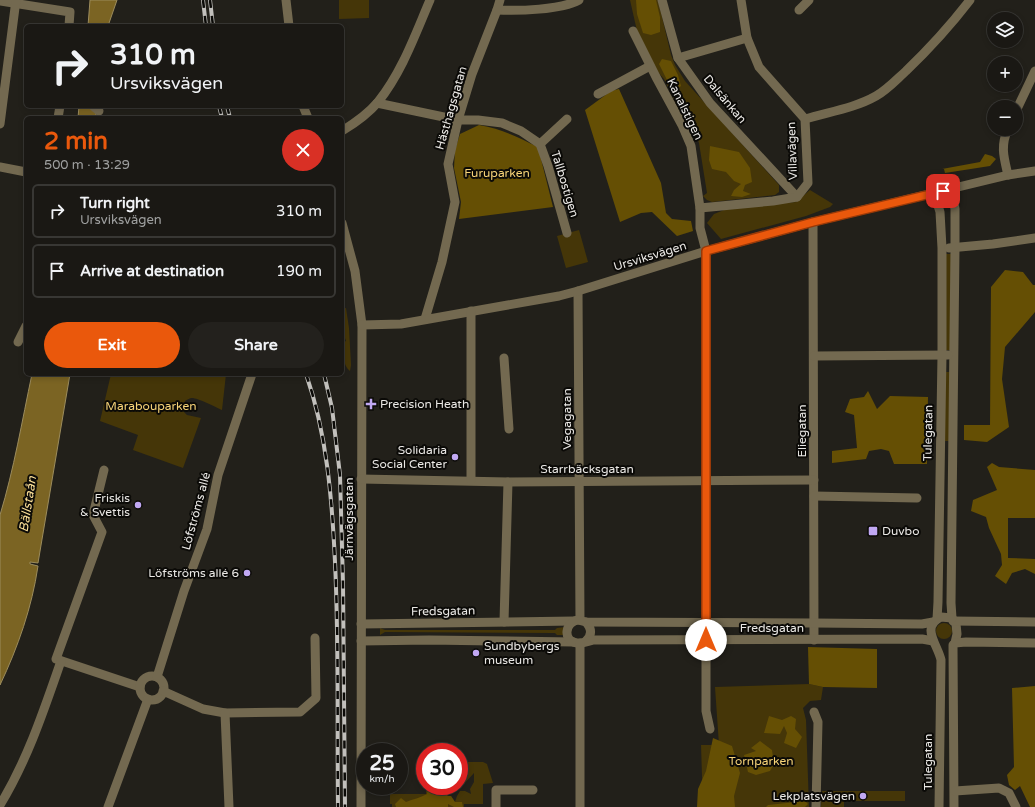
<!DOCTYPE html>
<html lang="en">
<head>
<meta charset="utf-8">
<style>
  body { margin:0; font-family:"Varela Round",sans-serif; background:#23211d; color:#f1f3f6; height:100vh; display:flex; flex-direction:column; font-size:15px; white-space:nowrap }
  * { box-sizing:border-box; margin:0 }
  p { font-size:13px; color:#9fa0a0 }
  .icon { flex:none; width:22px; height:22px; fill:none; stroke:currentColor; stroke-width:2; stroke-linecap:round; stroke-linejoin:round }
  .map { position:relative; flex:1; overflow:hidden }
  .panel { position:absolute; left:24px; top:116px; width:320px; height:260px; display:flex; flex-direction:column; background:#1a1814; border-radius:6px; box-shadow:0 2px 6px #0003,0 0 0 1px #383734 }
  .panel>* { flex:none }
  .banner { position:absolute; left:24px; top:24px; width:320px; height:84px; border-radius:6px; box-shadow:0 2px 6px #0003,0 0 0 1px #383734; background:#1a1814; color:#f1f3f6; overflow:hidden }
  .fabs { position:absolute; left:987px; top:12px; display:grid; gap:8px }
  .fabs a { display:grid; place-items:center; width:36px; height:36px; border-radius:50%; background:#1a1814; box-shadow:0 2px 6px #0003,0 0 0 1px #383734; font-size:20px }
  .speed { position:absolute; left:356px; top:743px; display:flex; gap:8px; font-size:20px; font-weight:700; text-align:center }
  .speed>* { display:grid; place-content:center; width:52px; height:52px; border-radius:50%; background:#1a1814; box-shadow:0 2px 6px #0003,0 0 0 1px #383734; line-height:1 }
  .speed small { font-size:10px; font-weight:400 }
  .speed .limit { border:6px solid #d22; background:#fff; color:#111 }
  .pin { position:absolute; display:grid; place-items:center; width:34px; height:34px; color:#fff; margin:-17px; border-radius:8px; box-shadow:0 2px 6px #0006 }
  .me { position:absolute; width:44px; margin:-22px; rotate:0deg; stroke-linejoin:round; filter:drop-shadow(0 0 3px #0008) }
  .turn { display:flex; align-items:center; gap:14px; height:84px; padding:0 20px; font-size:18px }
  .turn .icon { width:52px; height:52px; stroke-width:2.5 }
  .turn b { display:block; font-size:28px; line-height:34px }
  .round { display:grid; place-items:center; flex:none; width:42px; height:42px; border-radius:21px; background:#23211d }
  .headline { display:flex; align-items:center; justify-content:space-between; height:68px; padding:0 20px }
  h1 { font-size:24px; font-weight:700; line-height:30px; color:#ea580c }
  .primary-button { display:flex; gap:8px; margin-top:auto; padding:8px 20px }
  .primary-button a { flex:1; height:46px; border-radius:24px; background:#ea580c; color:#fff; font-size:16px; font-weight:700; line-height:46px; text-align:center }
  .primary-button a+a { background:#23211d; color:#f1f3f6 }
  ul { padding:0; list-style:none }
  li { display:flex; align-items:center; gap:12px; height:54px; margin:0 8px 6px; padding:0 12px; border:2px solid #383734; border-radius:6px }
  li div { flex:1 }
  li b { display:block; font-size:15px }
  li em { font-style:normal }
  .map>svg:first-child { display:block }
  .green { fill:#453608 }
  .forest { fill:#654f04 }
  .water { fill:#7b6423; stroke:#9c8c5d }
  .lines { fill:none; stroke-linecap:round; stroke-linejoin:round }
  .minor { stroke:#736950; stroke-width:9 }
  .rail-casing { stroke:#c2c0bc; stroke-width:4 }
  .rail { stroke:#0b0a07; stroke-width:2.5; stroke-dasharray:8; stroke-linecap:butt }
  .route-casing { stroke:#983908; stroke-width:10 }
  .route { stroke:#ea580c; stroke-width:7 }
  .poi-dot { fill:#c1a8f3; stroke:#0b0a07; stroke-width:1.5 }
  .labels { text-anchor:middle; stroke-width:4; stroke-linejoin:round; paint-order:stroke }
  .street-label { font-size:12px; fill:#eae8e5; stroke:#0b0a07 }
  .park-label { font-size:12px; fill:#f6d378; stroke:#0b0a07 }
  .poi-label { font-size:12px; fill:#eae8e5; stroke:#0b0a07; text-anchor:end }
  .water-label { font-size:13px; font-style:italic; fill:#fade97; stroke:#0b0a07 }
</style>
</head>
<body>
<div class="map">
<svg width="1035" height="807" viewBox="0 0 1035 807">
  <rect width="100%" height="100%" fill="#22201a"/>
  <!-- green -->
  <g class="green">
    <polygon points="339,0 369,0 369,18 339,19"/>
    <polygon points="630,0 658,0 671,55 675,65 685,81 779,185 779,192 775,195 712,202 707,200 703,196 707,193 699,143 693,126 687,126 664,79 656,70 637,31"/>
    <polygon points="810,190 833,204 830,207 806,216 721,239 707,223 714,214 729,208 796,202"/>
    <polygon points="579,230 588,262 566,268 557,236"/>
    <polygon points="946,254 952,254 950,350 945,350"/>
    <path d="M 346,308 L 349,328 L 351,365 L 350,371 C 343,366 342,351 342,343 L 346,341 L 342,330 L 342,309 Z"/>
    <rect x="944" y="372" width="6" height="69"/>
    <path d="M 111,374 L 226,374 L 222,410 C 216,407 196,397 191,398 C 190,398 185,401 185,401 L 182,410 L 187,415 L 201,418 L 183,468 L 133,450 L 138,435 L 100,421 Z"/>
    <circle cx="944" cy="631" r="8"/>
    <polygon points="566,627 566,635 557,635 555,633 385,632 380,635 380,628 385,630 555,630 557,628"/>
    <polygon points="809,684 823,687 821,700 810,701 803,708 806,720 809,807 703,807 701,745 719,745 715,687"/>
    <polygon points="459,762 483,762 487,764 493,783 483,784 483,804 464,804 464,807 392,807 392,804 390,804 390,794 426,794 426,786 447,786 451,789 447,796 451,796 455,802 457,796 460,791 465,791 471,794 470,789 474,782 474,773 463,785 459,783"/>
    <polygon points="822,791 905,791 905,801 844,801 844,807 821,807"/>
  </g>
  <!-- forest -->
  <g class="forest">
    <polygon points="636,0 656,0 660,17 660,32 651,35 643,33 637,14"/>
    <polygon points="662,59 671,61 678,75 681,86 677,89 670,86 659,64"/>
    <polygon points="619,89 661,183 666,213 672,219 691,221 693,231 677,236 652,212 641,213 620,222 585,110 611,91"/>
    <path d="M 479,125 C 502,129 517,137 538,147 L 553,207 L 459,219 L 461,202 L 454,168 L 455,150 L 460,134 Z"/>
    <polygon points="710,146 739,152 750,168 752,182 745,185 743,191 751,194 742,197 731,196 734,190 741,184 734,181 726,172 712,169 709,160"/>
    <polygon points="985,154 992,156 996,159 990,166 945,173 944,169 942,169 980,162"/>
    <polygon points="1005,270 1023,272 1033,285 1035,285 1035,312 1005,347 1002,379 1009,427 987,442 964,440 964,425 990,425 991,287"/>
    <polygon points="868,391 877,409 890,396 928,397 927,464 894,464 889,451 881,449 869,451 866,459 832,463 832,451 857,448 854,415 845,412 850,399 864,397"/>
    <polygon points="992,463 999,467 1035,470 1035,518 1008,518 1008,558 1035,559 1035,574 1025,569 1012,573 1006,584 995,576 1002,565 1001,554 989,528 986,517 971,511 973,500 997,490 987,467"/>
    <polygon points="808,647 877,649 877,688 823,687 809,684"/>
    <polygon points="1035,686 1035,807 1030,807 1020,786 1015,790 1009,785 1007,775 1014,767 1012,688"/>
    <polygon points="769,716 782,720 791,716 796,719 795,729 802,737 796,748 784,743 787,733 784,726 780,734 764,733"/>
    <polygon points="713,738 732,746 740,773 734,796 735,807 697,807 698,789 706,771"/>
    <polygon points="760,741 772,750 774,764 770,771 756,775 748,772 744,755 756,751 751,748"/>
    <path d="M 428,786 L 448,786 L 451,789 L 447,796 L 451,796 L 455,802 L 462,802 L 463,807 L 454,807 L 448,804 L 448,807 L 396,807 L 395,804 L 401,798 L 406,802 C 413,799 420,798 427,794 Z"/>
    <polygon points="805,801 808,804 805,807 766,807 768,805"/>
  </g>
  <!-- water -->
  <g class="water">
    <polygon points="90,0 117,0 108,26 88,26"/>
    <polygon points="79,106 96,106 96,118 78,118"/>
    <path d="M 32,374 L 70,374 L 38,563 L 30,562 L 30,564 L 38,566 C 32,607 18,647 0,685 L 0,515 C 14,469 22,421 32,374 Z"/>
  </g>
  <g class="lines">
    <!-- minor -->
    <g class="minor">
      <polyline points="286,0 289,26"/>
      <polyline points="662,0 678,58 710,103 797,197"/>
      <polyline points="0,1 70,12 69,26"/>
      <path d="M 497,10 C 518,11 561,10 579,0"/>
      <polyline points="799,10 809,0"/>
      <polyline points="633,31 656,77 682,125 691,146 700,208 700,228 706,251 706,711 710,729"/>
      <polyline points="678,58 747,38"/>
      <polyline points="598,94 650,66"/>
      <polyline points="377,103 458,120 478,120 502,123 521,131 540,144 548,166 567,233"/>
      <polyline points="93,106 99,111"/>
      <polyline points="303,106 308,118"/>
      <polyline points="1016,111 1035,71"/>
      <polyline points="58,118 60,106"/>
      <path d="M 805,119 C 828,112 855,108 876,96 C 887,90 897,79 906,71 C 930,48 950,26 970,0"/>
      <polyline points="0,124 16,0"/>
      <path d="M 342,131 C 355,123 368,114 378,102 C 402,72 415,35 430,0"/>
      <polyline points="540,144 567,119"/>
      <polyline points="0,167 26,172"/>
      <path d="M 1008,175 C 1004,158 1000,146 1008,129"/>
      <polyline points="951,189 955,209 955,248 951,603 952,618 956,624 957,634 955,643 953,645 954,807"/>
      <polyline points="934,193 940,212 942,248 942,355 938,602 937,619"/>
      <polyline points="700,208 773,201 797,197 808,183 805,119 759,67 747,38 741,0"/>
      <polyline points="813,222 814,640"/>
      <polyline points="342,223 355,271 362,325 361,807"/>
      <polyline points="949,248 993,244 1035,238"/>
      <polyline points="578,291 580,620"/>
      <polyline points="425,319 442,262 455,202 448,164 458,120 472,74 497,10 500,0"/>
      <polyline points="362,325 401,324 559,296 578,291 706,251 813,222 1008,175 1035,171"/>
      <polyline points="18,342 26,326"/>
      <polyline points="814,356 948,355"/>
      <polyline points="504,358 509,429"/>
      <polyline points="104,470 93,515 102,532 56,659 140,687"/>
      <polyline points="361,479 508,482 814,480"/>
      <polyline points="471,480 471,311"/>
      <polyline points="814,496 917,498"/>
      <polyline points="953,621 1035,622"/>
      <polyline points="504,622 508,482"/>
      <polyline points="361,624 574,621"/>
      <polyline points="361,641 429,640 573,642"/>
      <path d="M 586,641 C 592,635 592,629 586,622"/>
      <path d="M 933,641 L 922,639 L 593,640 C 588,641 582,644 577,643 C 562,641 565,622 578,620 L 586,622 L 814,623 L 922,624 L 933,622"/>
      <polyline points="955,643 966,642 1035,643"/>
      <circle cx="152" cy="688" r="12"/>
      <polyline points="157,677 184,591 207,529 218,475 252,374"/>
      <polyline points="163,691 203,709 225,713 300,712 316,698 315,638"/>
      <polyline points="814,712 818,722 816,807"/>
      <polyline points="225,713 229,807"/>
      <polyline points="955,791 999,788 1009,793 1016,807"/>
      <path d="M 0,805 C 27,761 44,710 61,661"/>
      <polyline points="108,807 148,699"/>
      <polyline points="496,807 496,790 533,790"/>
      <polyline points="580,807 580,643"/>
      <path d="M 939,807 L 941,660 C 938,645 920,627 941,617 L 952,618"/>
    </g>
    <!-- rail casing -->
    <g class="rail-casing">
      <g id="rail">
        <polyline points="203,0 206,26"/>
        <polyline points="210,0 213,26"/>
        <polyline points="219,106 222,118"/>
        <polyline points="227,106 230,118"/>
        <path d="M 306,374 C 327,434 332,499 335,562 C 339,644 337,725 338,807"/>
        <polyline points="324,374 332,408 340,475 343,584 345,807"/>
      </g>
    </g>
    <!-- rail -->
    <use href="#rail" class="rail"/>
  </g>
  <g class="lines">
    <!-- route casing -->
    <g class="route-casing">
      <polyline id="route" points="706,640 706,251 813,222 943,191"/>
    </g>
    <!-- route -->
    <use href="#route" class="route"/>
  </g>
  <!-- markers -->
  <g class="poi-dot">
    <path d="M369 398h4v4h4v4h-4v4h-4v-4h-4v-4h4z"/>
    <circle cx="455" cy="457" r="4"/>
    <circle cx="138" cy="505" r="4"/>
    <rect x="868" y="526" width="10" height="10" rx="2"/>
    <circle cx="247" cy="573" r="4"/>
    <circle cx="476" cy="653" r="4"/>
    <circle cx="863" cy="796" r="4"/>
  </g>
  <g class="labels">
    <!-- street labels -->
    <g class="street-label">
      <text transform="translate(725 99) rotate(50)" y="4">Dalsänkan</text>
      <text transform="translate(451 108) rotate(-74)" y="4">Hästhagsgatan</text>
      <text transform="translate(685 109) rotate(64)" y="4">Kanalstigen</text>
      <text transform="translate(792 151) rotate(-92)" y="4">Villavägen</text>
      <text transform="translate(565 184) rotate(73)" y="4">Tallbostigen</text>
      <text transform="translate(650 256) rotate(-17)" y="4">Ursviksvägen</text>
      <text transform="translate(567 419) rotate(-90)" y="4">Vegagatan</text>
      <text transform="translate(802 431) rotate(-90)" y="4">Eliegatan</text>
      <text transform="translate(928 433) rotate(-89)" y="4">Tulegatan</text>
      <text x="587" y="473">Starrbäcksgatan</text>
      <text transform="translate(196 511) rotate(-75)" y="4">Löfströms allé</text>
      <text transform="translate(349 519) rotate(-90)" y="4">Järnvägsgatan</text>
      <text transform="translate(443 611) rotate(-1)" y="4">Fredsgatan</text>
      <text x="772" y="632">Fredsgatan</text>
      <text transform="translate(928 762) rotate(-90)" y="4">Tulegatan</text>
    </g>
    <!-- park labels -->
    <g class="park-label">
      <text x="497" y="177">Furuparken</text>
      <text x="151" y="410">Marabouparken</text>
      <text x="761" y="765">Tornparken</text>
    </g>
    <!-- poi labels -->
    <g class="poi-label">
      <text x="380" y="408" text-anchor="start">Precision Heath</text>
      <text x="447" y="454">Solidaria<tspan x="447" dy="14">Social Center</tspan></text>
      <text x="130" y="502">Friskis<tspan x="130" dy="14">&amp; Svettis</tspan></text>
      <text x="882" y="535" text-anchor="start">Duvbo</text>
      <text x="239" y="577">Löfströms allé 6</text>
      <text x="484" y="650" text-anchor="start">Sundbybergs<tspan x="484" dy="14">museum</tspan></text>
      <text x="855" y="800">Lekplatsvägen</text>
    </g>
    <!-- water labels -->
    <g class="water-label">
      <text transform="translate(27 504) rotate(-81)" y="5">Bällstaån</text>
    </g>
  </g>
</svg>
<div class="fabs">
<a><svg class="icon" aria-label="layers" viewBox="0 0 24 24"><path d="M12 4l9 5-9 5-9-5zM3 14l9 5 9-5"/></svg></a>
<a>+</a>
<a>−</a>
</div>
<div class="speed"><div>25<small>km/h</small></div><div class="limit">30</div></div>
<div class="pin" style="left:943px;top:191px;background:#d93025"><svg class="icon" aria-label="arrive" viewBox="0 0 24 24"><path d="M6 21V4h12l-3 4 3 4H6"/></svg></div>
<svg class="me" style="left:706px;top:640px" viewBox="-20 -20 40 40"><circle r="19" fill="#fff"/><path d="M0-13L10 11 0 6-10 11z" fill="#ea580c"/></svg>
<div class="banner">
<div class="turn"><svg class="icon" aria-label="right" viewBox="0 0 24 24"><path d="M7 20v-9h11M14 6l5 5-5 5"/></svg><div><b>310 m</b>Ursviksvägen</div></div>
</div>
<section class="panel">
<div class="headline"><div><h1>2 min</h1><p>500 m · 13:29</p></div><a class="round" style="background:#d93025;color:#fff"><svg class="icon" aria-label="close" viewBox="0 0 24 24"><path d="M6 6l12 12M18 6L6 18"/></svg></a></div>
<ul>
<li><svg class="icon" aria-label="right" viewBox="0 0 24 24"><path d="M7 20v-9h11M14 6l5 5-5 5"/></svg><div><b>Turn right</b><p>Ursviksvägen</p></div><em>310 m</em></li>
<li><svg class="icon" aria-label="arrive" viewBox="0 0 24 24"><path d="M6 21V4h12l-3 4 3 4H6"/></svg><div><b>Arrive at destination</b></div><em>190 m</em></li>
</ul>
<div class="primary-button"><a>Exit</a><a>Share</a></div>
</section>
</div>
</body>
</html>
